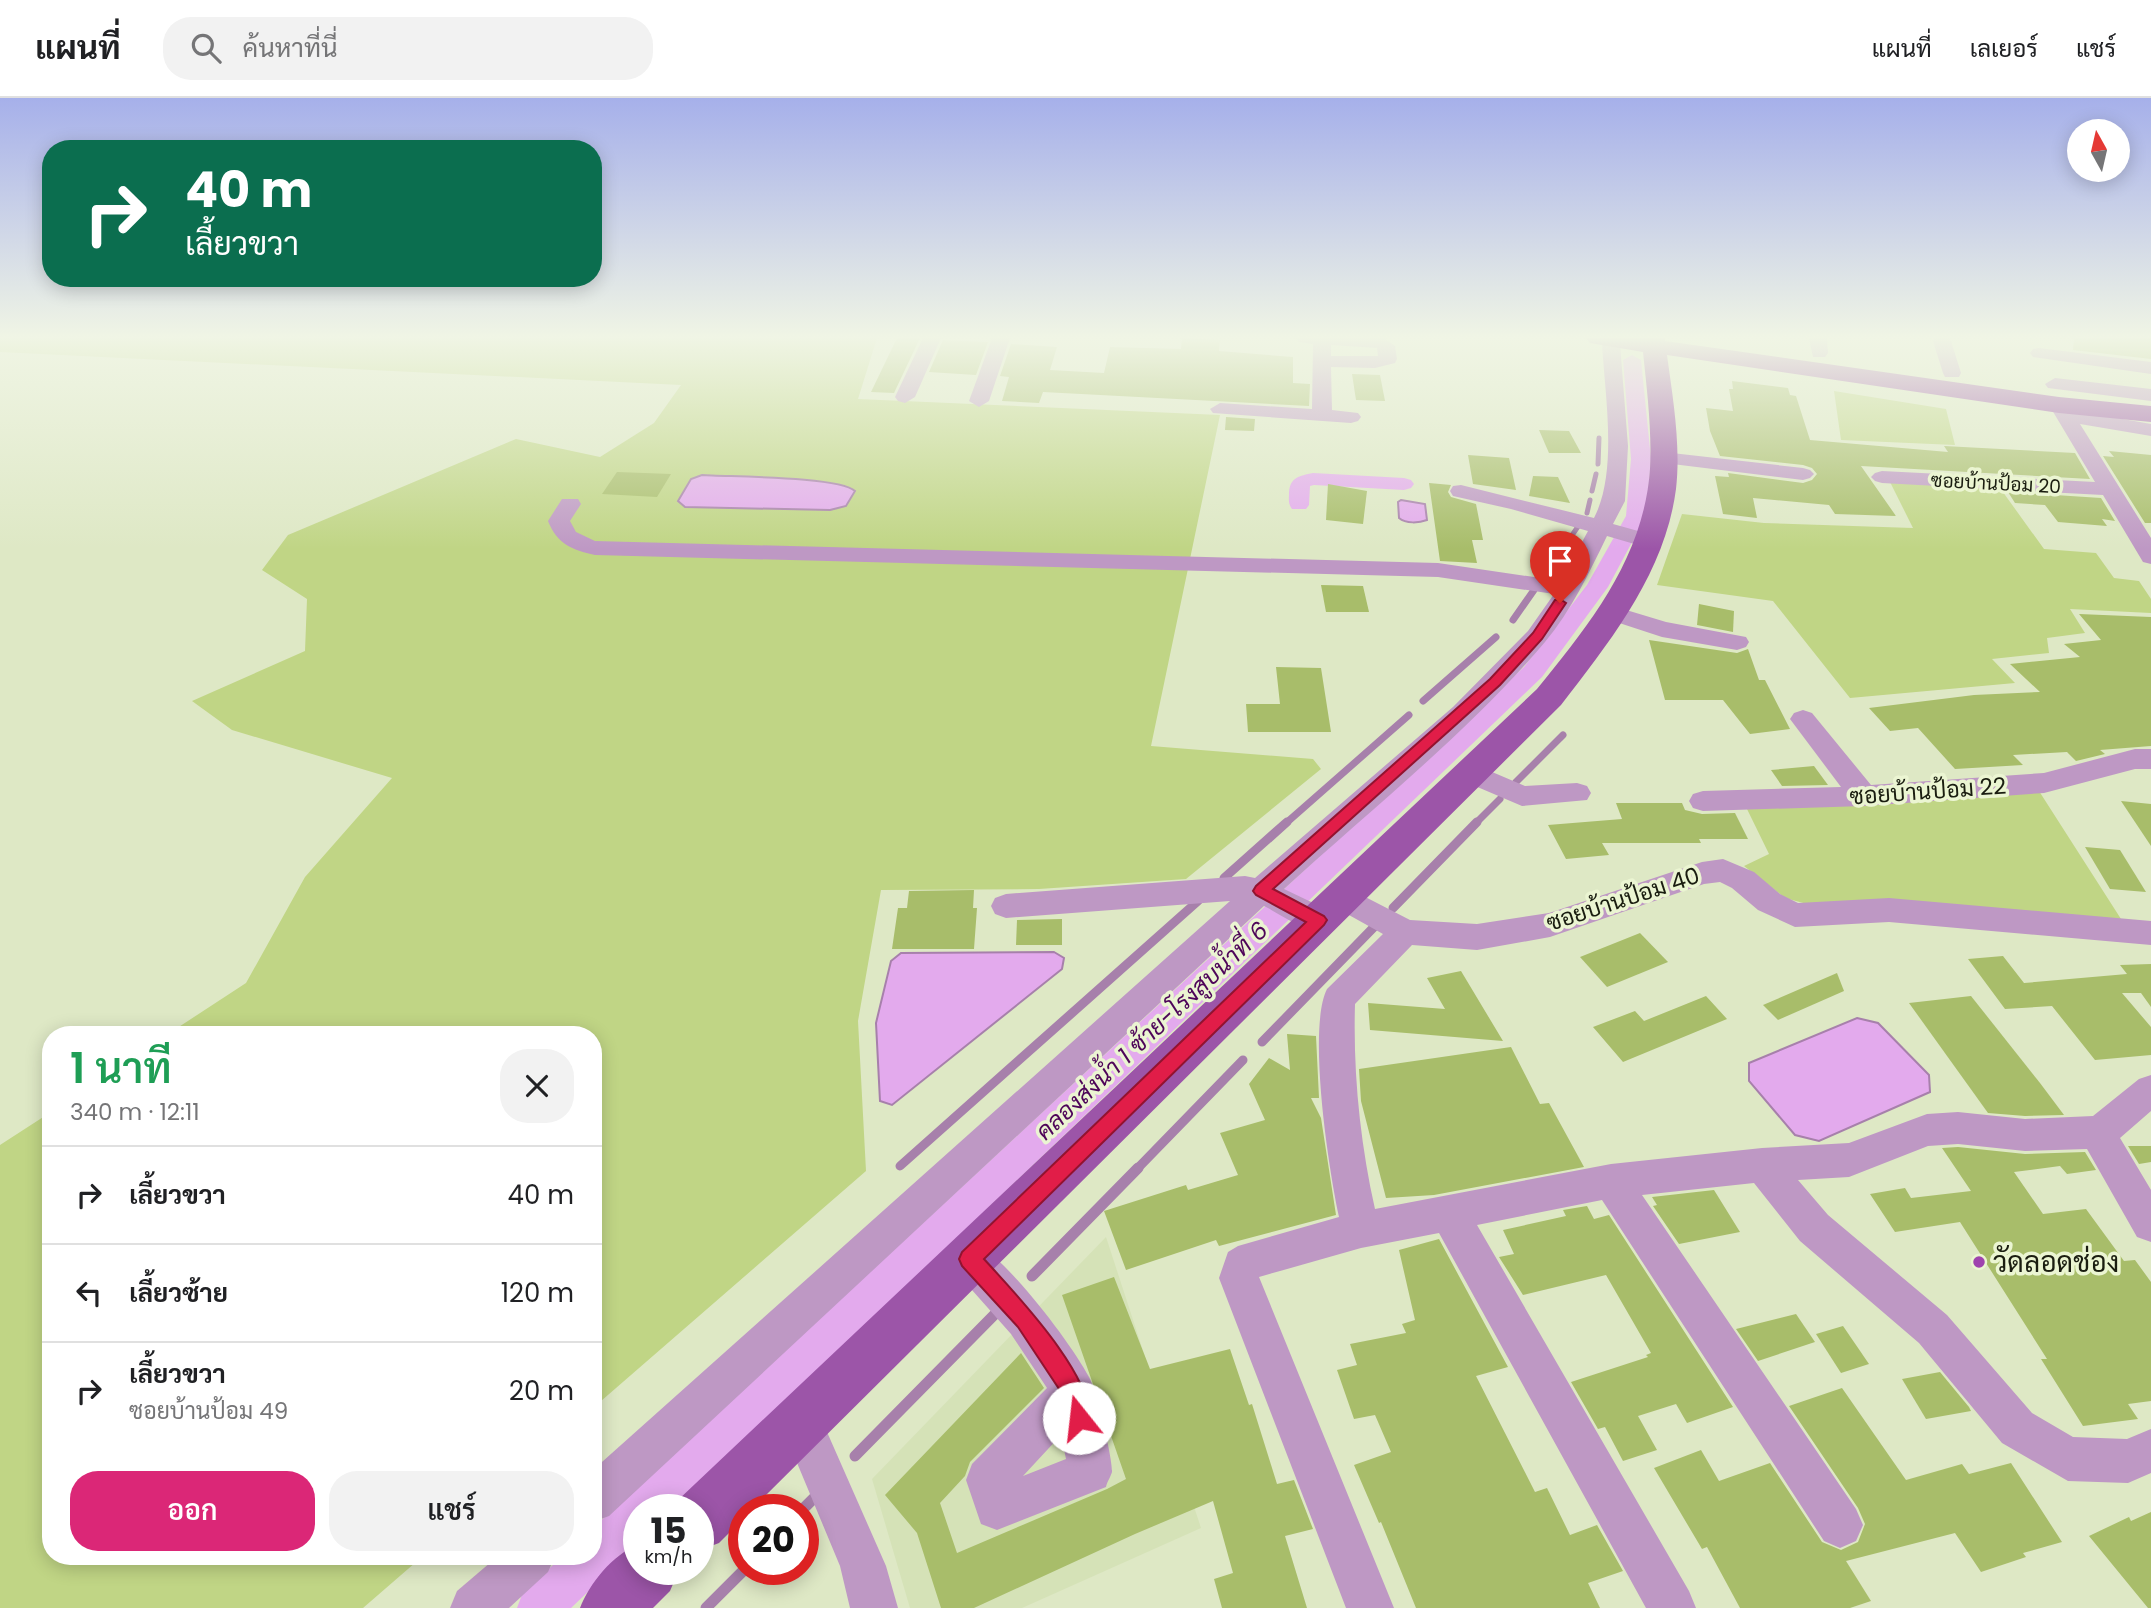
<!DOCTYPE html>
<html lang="th">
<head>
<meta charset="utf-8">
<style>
  body { margin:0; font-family:Poppins,Sarabun,sans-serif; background:#f2f2f2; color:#202124; height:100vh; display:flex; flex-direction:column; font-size:26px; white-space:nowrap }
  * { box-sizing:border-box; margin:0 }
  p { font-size:23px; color:#757577 }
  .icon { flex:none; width:38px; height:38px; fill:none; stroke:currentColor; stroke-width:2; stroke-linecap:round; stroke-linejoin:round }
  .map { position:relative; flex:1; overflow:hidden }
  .drawer { position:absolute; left:42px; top:928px; width:560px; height:539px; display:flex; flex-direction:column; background:#fff; border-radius:28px; box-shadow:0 4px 18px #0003 }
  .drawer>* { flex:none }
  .top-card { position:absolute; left:42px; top:42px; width:560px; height:147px; border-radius:28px; box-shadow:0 4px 18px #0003; background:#0b6e4f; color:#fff; overflow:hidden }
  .needle { width:46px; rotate:352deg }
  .buttons { position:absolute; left:2067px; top:21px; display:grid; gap:14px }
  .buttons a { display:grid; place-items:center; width:63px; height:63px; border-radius:50%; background:#fff; box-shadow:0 4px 18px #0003; font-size:35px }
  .speed { position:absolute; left:623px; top:1396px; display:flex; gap:14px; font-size:35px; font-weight:700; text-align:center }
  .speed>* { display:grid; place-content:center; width:91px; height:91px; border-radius:50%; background:#fff; box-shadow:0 4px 18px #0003; line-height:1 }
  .speed small { font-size:18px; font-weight:400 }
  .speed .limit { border:10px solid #d22; background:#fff; color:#111 }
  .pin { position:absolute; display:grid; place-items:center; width:60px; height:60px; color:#fff; margin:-72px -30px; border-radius:50% 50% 50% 0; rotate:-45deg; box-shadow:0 0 7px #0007 }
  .pin .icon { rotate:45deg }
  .me { position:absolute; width:77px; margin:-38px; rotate:344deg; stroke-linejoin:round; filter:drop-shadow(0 0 5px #0008) }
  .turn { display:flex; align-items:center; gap:24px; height:147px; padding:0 28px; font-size:32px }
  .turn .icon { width:91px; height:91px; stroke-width:2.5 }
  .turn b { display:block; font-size:49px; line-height:60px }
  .round { display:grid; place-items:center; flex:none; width:74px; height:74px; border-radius:28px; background:#f2f2f2 }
  .overview { display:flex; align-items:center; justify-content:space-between; height:119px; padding:0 28px }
  h1 { font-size:42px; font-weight:600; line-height:52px; color:#1e9e55 }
  .primary-button { display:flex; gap:14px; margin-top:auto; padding:14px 28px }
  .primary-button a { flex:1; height:80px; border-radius:28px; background:#db2777; color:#fff; font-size:28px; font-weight:600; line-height:80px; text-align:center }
  .primary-button a+a { background:#f2f2f2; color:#202124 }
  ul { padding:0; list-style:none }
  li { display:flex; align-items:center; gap:21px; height:98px; padding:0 28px; border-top:2px solid #e0e0e0 }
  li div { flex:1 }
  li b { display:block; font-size:26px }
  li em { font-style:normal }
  header { display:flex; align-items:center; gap:42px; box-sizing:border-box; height:98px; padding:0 35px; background:#fff; border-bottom:2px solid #e0e0e0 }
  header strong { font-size:33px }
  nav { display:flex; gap:38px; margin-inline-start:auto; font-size:24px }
  .search { width:490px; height:63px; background:#f2f2f2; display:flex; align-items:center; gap:18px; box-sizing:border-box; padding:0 24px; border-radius:28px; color:#757577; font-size:26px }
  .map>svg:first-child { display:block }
  .built { fill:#d5e2b7 }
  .green { fill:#c0d585 }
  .water { fill:#e3aaed; stroke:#a780ab; stroke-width:2 }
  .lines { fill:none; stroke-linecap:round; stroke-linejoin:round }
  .stream-far3 { stroke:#a780ab; stroke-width:5 }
  .stream-far2 { stroke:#a780ab; stroke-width:7 }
  .stream-far1 { stroke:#a780ab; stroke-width:9 }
  .stream { stroke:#a780ab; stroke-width:11 }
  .canal { fill:#e3aaed; fill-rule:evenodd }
  .building { fill:#a8bd6a }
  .minor { fill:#be98c4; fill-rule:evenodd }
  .major { fill:#9c55a8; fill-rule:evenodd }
  .route { fill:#e11d48; stroke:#92132f; stroke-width:2 }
  .poi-dot { fill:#9f43ae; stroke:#ebf5d2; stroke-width:2.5 }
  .labels { text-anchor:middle; stroke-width:7; stroke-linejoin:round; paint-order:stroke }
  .far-street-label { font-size:19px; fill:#1a1d10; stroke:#ebf5d2 }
  .street-label { font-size:23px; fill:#1a1d10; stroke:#ebf5d2 }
  .water-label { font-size:24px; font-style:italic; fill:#4e0559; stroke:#ebf5d2 }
  .near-poi-label { font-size:28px; fill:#1a1d10; stroke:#ebf5d2; text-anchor:start }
</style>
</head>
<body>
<header>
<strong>แผนที่</strong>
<div class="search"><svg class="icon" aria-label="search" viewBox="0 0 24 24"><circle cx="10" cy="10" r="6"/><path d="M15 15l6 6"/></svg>ค้นหาที่นี่</div>
<nav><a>แผนที่</a><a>เลเยอร์</a><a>แชร์</a></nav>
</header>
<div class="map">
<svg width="2151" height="1510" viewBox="0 0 2151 1510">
  <rect width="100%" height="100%" fill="#dee8c5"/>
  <!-- built -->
  <polygon class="built" points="1106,1139 1201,1430 1022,1510 910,1510 872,1381"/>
  <!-- green -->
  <g class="green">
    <polygon points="0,240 877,240 858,301 1220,317 1151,648 1313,661 1321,671 1186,781 1039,791 881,792 858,923 866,1073 593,1310 593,936 168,936 246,885 305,779 392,680 232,632 192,603 305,553 307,501 262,472 288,437 516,341 600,359 654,325 681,287 0,254"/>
    <polygon points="1834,293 1946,311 1955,347 1841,342"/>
    <polygon points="1890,384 2000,390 2044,451 2096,455 2114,480 2139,483 2151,501 2151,515 2070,511 2085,535 2047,540 2049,555 1992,561 2015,585 1850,600 1773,503 1657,487 1682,416 1764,425 1913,430"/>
    <polygon points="2039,693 2121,821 1807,806 1785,800 1744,768 1769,756 1747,711"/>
    <polygon points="51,1014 51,1458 423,1458 363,1510 0,1510 0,1047"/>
  </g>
  <!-- water -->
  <g class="water">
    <path d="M 702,377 C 730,379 839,378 855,393 L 846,408 L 830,412 L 685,409 L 678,403 L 691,381 Z"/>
    <path d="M 1401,402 L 1425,406 L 1427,422 C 1419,425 1406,426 1399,420 L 1398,404 Z"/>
    <polygon points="1054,854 1064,860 1062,871 892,1007 880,1003 876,925 891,863 901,855"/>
    <polygon points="1857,920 1878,925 1929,977 1930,994 1819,1043 1795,1037 1749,983 1749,965"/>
  </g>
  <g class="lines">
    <!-- stream-far3 -->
    <g class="stream-far3">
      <polyline points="1598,366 1599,340"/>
      <polyline points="1592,393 1596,376"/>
      <polyline points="1587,415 1590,402"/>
      <polyline points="1560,455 1579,427"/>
    </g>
    <!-- stream-far2 -->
    <g class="stream-far2">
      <polyline points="1543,479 1561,453"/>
      <polyline points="1513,522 1534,492"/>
      <polyline points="1423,603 1496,539"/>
      <polyline points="1516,684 1563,637"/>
      <polyline points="1285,726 1409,617"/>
      <polyline points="1475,726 1500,701"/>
    </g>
    <!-- stream-far1 -->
    <g class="stream-far1">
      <polyline points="1224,780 1287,724"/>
      <polyline points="1393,810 1477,724"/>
      <polyline points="1262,944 1374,829"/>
      <polyline points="900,1068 1198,803"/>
      <polyline points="1136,1072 1243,962"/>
    </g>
    <!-- stream -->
    <g class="stream">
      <polyline points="1032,1178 1138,1070"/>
      <polyline points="855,1358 996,1215"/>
      <polyline points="802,1412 820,1394"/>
      <polyline points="706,1510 744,1472"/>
    </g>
    <!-- canal -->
    <g class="canal">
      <polygon points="1632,257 1641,262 1651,361 1646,418 1608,489 1542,579 673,1412 639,1412 639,1445 571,1510 517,1510 523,1494 563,1458 593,1458 593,1430 1524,569 1587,487 1626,418 1631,361 1623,262"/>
      <path d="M 1313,375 L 1404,380 L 1411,382 L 1414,386 L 1411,390 L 1404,392 L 1314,387 L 1310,388 L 1309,407 L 1306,411 L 1292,411 C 1288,405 1289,402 1289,395 C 1290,379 1299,378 1313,375 Z"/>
    </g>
  </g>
  <!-- building -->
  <g class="building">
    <polygon points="897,240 920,240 894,295 871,294"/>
    <polygon points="1182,240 1220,242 1219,253 1293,259 1293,285 1310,286 1309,308 1043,294 1039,305 1002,303 1009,279 1000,278 1011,246 1057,249 1050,272 1104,275 1110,249 1181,251"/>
    <polygon points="2074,240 2151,240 2151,261 2073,252"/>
    <polygon points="943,242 988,244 976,277 929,274"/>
    <polygon points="1352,276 1380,277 1385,303 1356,302"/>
    <polygon points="1732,283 1788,290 1790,297 1796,298 1810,342 1948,354 1944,348 2075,355 2090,381 1861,368 1896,418 1835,416 1829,407 1753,400 1757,420 1723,416 1715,378 1729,379 1728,375 1803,385 1812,382 1817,376 1812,370 1803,367 1720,358 1710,333 1706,310 1733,313 1729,291 1733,291"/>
    <polygon points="1226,319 1255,321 1254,333 1225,332"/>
    <polygon points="1539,332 1569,333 1581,355 1549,355"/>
    <polygon points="2109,353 2151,357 2151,425 2145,425 2103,358 2114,359"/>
    <polygon points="1468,357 1509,360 1516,392 1473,386"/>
    <polygon points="617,374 671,376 657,399 602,396"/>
    <polygon points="1533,378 1558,379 1570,405 1529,398"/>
    <polygon points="1429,385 1451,387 1448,394 1451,399 1476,406 1483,442 1472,442 1477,465 1440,463"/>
    <polygon points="1328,386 1367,393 1363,426 1326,422"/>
    <polygon points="2008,394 2101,400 2115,423 2102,421 2107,428 2058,424 2045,407 2015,405"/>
    <polygon points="1321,487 1363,488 1369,514 1326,514"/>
    <polygon points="1699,506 1734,513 1733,534 1697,527"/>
    <polygon points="2079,516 2151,519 2151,648 2100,652 2105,656 2076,663 2067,654 2013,657 2023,667 1955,671 1918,630 1890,633 1869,610 1974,597 2040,594 2010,566 2080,559 2064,546 2101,542"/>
    <polygon points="1649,542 1737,555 1748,551 1759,582 1765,582 1790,631 1750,636 1723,602 1665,602"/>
    <polygon points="1276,569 1321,570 1331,634 1248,634 1246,606 1280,606"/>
    <polygon points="1814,668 1828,687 1782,688 1771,672"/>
    <polygon points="2121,703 2151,706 2151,748"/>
    <polygon points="1616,705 1682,705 1685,712 1702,716 1735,715 1748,741 1699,741 1701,745 1602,745 1609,757 1566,761 1548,727 1622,721"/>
    <polygon points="2085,749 2120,752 2146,794 2110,791"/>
    <polygon points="974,792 973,810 977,810 974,851 892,851 898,810 907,810 909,793"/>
    <polygon points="1062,821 1062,847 1016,847 1017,822"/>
    <polygon points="1640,835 1668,864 1607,889 1580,859"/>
    <polygon points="2003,858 2024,885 2127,876 2120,867 2151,866 2151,909 2141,895 2122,895 2151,929 2151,957 2095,962 2052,908 2005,911 1968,861"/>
    <polygon points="1461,873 1503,943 1370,932 1368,905 1445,911 1427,880"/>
    <polygon points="1837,875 1844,893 1778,922 1763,907"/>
    <polygon points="1706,898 1727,921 1623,964 1593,929 1635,913 1644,923"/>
    <polygon points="1971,898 2040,985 2064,1017 2025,1018 1988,1015 1909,905"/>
    <polygon points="1287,936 1316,938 1319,1000 1311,1000 1321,1020 1336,1117 1219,1148 1216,1142 1126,1172 1104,1113 1186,1087 1188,1092 1238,1077 1220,1035 1265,1022 1249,986 1269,960 1290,972"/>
    <polygon points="1511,949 1540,1006 1549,1005 1584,1069 1434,1097 1386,1100 1361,1003 1359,971"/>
    <polygon points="2128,1048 2151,1048 2151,1064 2139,1066"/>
    <polygon points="1958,1049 2025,1056 2085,1054 2096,1072 2067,1076 2060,1068 2014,1074 2043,1116 2086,1111 2124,1163 2135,1162 2151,1184 2151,1303 2128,1306 2138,1321 2083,1328 2041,1261 2047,1261 1960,1124 1895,1134 1870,1096 1905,1090 1911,1100 1971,1093 1942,1050"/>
    <polygon points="1714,1092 1740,1134 1679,1146 1653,1108 1657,1107 1652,1099"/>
    <polygon points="1587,1108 1594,1121 1609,1117 1733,1309 1687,1325 1676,1306 1638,1318 1657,1352 1623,1363 1605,1329 1598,1331 1571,1284 1648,1259 1646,1257 1651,1255 1606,1177 1523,1197 1499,1159 1514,1156 1503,1132 1566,1118 1563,1112"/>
    <polygon points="1439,1141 1508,1269 1476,1278 1535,1394 1547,1390 1570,1437 1597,1427 1623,1473 1588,1485 1600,1510 1416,1510 1381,1424 1379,1425 1354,1367 1391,1354 1375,1317 1354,1321 1337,1272 1357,1267 1350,1246 1406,1235 1402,1226 1415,1222 1399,1152"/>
    <polygon points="1114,1179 1150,1271 1230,1251 1249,1307 1252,1306 1277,1386 1294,1382 1313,1431 1285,1438 1307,1510 1222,1510 1214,1481 1233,1475 1213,1403 1135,1436 974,1510 941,1510 917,1435 885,1397 1021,1255 1044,1290 970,1364 965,1378 940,1405 957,1455 1107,1391 1126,1381 1062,1197"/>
    <polygon points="1796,1216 1815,1244 1758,1263 1736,1231"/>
    <polygon points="1843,1228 1869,1266 1841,1275 1816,1236"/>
    <polygon points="1940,1274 1969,1309 1971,1313 1926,1321 1902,1281"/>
    <polygon points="1842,1290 1906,1382 1962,1366 1969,1376 2011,1365 2062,1444 2023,1455 2026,1459 1981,1474 1955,1435 1846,1463 1871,1503 1850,1510 1740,1510 1707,1449 1702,1451 1654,1370 1701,1352 1719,1383 1770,1365 1822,1444 1841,1452 1858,1444 1865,1426 1858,1410 1789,1308"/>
    <polygon points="2151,1414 2151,1510 2148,1510 2089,1438 2129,1419 2131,1423"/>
  </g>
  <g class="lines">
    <!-- minor -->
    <g class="minor">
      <polygon points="923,240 941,240 915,299 905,305 898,303 895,299"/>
      <polygon points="992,240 1010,240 989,303 979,309 969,303"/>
      <path d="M 1296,240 L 1384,240 L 1395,248 L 1397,261 L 1395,265 L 1375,270 L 1331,269 L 1332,312 L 1358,315 L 1361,319 L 1358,323 L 1351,325 L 1213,315 L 1210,311 L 1220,305 L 1312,311 L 1313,246 L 1299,244 ZM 1331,247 L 1377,250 L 1378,258 L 1331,258 Z"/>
      <polygon points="1809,240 1827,240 1828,255 1825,259 1813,259"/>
      <polygon points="1935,240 1949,240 1951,243 1961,275 1959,279 1945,279 1943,275 1933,243"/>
      <path d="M 1611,241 L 1620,246 L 1628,348 L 1625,403 L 1613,426 L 1656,438 L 1659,443 L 1656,448 L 1648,450 L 1607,438 C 1589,475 1571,513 1545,544 C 1471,632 1369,713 1284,791 L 1330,813 L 1335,822 L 1330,831 C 1308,838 1284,818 1264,808 L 609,1418 L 593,1424 L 593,1372 L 1230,803 L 1006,820 L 995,816 L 991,808 L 995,800 L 1006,796 L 1245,778 L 1255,780 L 1453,609 L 1528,533 L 1554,496 L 1438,479 L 595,457 C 572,452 557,446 548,423 L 562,401 L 578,401 L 581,406 L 570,423 L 576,434 L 595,443 L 1438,465 L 1561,483 L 1588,433 L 1511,411 L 1453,398 L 1450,393 L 1453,388 L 1461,387 L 1594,420 C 1618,374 1605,298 1602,246 Z"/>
      <polygon points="2039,250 2151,264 2151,276 2033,259 2030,255 2033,251"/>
      <polygon points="2055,280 2151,291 2151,303 2048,290 2045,286"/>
      <polygon points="2059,301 2066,303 2072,312 2151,326 2151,338 2080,326 2151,440 2151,466 2143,464 2103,397 1882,385 1875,383 1871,379 1875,375 1882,373 2095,384 2049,307"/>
      <polygon points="1663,354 1803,370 1810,372 1814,376 1810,380 1803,382 1656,364 1653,360 1656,356"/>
      <polygon points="1613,508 1666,524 1746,539 1749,544 1746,549 1737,552 1662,539 1604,520 1601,515 1604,510"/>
      <polygon points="1803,612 1812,615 1871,687 2044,675 2135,651 2151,651 2151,671 2135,671 2044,695 1864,708 1703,713 1693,710 1689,703 1693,696 1703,693 1841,689 1790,621 1794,615"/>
      <polygon points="1471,665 1525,688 1577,685 1587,688 1591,695 1587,702 1522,708 1461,682 1457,675 1461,668"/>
      <path d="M 1723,761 L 1754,774 L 1780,796 L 1798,805 L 1889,800 L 2151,823 L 2151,847 L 1889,824 L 1795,829 L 1758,812 L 1732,790 L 1720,784 L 1704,786 L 1550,839 L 1477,852 L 1412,847 L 1355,906 C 1353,974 1360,1044 1375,1111 L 1611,1066 L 1762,1050 L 1849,1045 L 1927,1016 L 1958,1014 L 2025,1021 L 2093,1018 L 2139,981 L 2151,977 L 2151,1013 L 2120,1040 L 2151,1092 L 2151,1144 L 2137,1139 L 2087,1051 L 2025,1053 L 1958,1046 L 1928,1048 L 1849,1079 L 1798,1082 L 1828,1117 L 1947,1217 L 2032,1315 L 2073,1339 L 2127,1341 L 2151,1331 L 2151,1375 L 2128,1385 L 2068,1383 L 2002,1345 L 1919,1245 L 1800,1143 L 1754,1085 L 1642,1097 L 1856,1411 L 1863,1427 L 1856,1443 L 1840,1450 L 1824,1443 L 1602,1102 L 1477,1127 L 1689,1493 L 1696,1510 L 1646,1510 L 1439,1135 L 1361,1150 L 1259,1179 L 1394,1510 L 1346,1510 L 1219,1180 L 1228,1154 L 1238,1148 L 1339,1119 C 1329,1073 1307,931 1327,891 L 1383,836 L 1331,807 L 1327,799 L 1331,791 L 1342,787 L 1410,822 L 1477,826 L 1549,815 L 1702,764 Z"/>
      <path d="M 970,1142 C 1004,1156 1071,1245 1089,1279 C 1096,1291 1113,1361 1112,1374 C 1111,1378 1107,1384 1106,1389 L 997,1432 L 981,1426 L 966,1382 L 972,1366 L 1047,1290 L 1011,1236 L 956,1174 L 950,1161 L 956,1148 ZM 1061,1337 L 1066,1361 L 1023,1378 Z"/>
      <polygon points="801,1303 816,1309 886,1468 898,1510 850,1510 840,1468 780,1324 786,1309"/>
      <polygon points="498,1458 555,1458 548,1474 509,1510 450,1510 457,1493"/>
    </g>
    <!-- major -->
    <g class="major">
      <path d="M 1586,240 L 1665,240 L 1665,243 L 2059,299 L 2151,308 L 2151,324 L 2059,315 L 1667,257 C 1673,301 1681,347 1676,391 C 1665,475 1611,542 1561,607 L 751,1412 L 744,1412 L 744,1420 L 719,1445 L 698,1453 L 698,1412 L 674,1412 L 677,1403 L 1537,591 C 1590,526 1644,459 1650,371 C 1652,332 1647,293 1643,254 L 1590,245 Z"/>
      <path d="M 639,1446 L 639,1472 L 679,1472 L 670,1493 L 653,1510 L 580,1510 C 590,1485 612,1457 639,1446 Z"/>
    </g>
  </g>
  <!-- sky -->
  <linearGradient id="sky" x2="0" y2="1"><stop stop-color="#a6b0ea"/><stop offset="0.53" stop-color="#f0f5e5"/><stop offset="1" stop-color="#f0f5e5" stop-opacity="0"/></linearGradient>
  <rect width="2151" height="451" fill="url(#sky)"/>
  <!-- route -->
  <path class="route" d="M 1560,501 L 1566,505 L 1542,541 L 1500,587 L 1273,791 L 1324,818 L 1327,822 L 1324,827 L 984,1161 C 1011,1191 1104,1287 1087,1328 L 1079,1331 L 1071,1328 L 1063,1297 L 1018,1229 L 962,1168 L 959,1161 L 962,1154 L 1306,824 L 1256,797 L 1253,793 L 1256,788 L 1490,581 L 1533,535 L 1555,502 Z"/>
  <!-- markers -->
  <circle class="poi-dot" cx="1979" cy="1164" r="7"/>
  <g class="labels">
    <!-- far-street labels -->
    <g class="far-street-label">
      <text transform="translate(1996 385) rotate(3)" y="7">ซอยบ้านป้อม 20</text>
    </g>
    <!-- street labels -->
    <g class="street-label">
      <text transform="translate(1928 693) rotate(-4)" y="8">ซอยบ้านป้อม 22</text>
      <text transform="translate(1623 801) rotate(-18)" y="8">ซอยบ้านป้อม 40</text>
    </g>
    <!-- water labels -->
    <g class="water-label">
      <text transform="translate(1152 933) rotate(-43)" y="8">คลองส่งน้ำ 1 ซ้าย-โรงสูบน้ำที่ 6</text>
    </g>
    <!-- near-poi labels -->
    <g class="near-poi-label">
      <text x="1993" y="1174">วัดลอดช่อง</text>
    </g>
  </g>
</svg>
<div class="buttons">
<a><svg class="needle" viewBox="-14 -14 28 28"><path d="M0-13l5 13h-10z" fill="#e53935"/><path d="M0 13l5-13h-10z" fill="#757577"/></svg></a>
</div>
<div class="speed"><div>15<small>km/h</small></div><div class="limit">20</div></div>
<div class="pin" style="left:1560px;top:505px;background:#d93025"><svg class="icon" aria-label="arrive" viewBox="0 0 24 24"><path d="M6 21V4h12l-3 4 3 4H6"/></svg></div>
<svg class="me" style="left:1079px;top:1320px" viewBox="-20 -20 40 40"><circle r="19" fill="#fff"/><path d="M0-13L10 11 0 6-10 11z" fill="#e11d48"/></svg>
<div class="top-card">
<div class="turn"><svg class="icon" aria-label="right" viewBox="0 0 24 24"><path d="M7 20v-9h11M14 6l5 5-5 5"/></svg><div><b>40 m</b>เลี้ยวขวา</div></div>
</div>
<section class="drawer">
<div class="overview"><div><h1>1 นาที</h1><p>340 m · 12:11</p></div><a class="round"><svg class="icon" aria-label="close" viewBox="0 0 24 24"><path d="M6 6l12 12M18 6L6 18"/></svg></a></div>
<ul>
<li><svg class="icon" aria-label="right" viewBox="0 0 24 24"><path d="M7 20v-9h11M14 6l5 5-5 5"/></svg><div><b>เลี้ยวขวา</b></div><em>40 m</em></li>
<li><svg class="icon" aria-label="left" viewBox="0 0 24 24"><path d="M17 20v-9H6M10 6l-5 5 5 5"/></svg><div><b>เลี้ยวซ้าย</b></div><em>120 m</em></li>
<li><svg class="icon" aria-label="right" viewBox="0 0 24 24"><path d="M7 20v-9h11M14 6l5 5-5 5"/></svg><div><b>เลี้ยวขวา</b><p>ซอยบ้านป้อม 49</p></div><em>20 m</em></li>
</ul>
<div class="primary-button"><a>ออก</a><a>แชร์</a></div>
</section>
</div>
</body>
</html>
